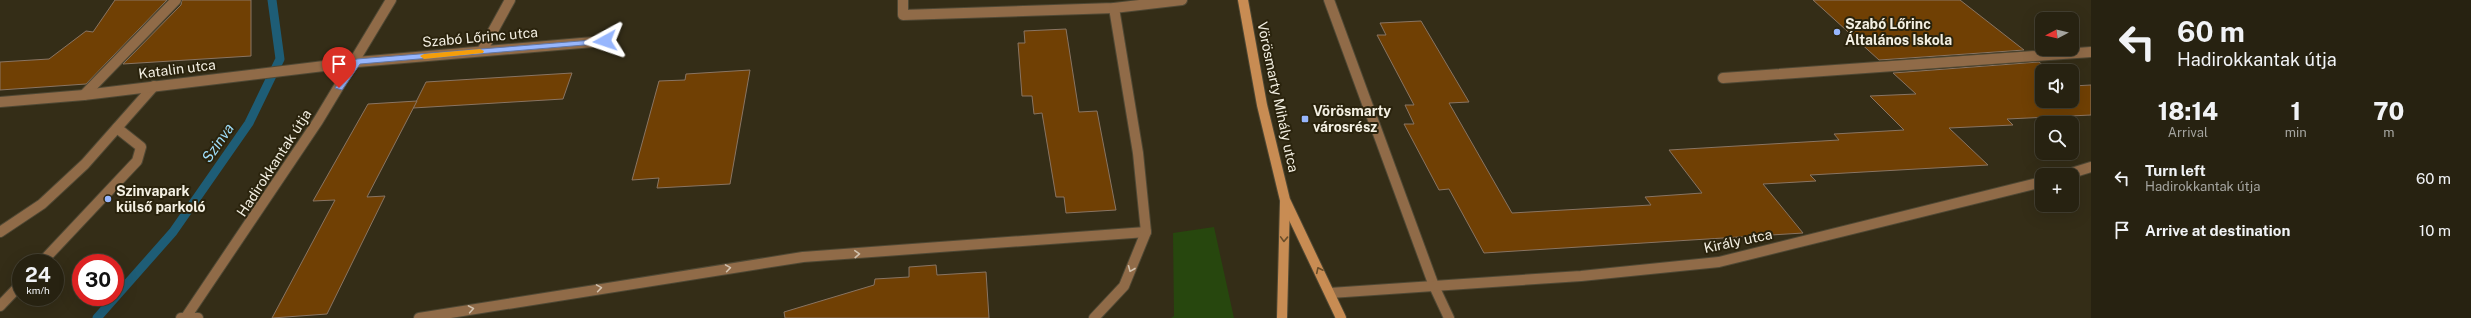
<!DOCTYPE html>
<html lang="en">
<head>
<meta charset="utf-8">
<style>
  body { margin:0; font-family:"Public Sans",sans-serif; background:#2f2a1a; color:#f1f3f6; height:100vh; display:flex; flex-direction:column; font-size:15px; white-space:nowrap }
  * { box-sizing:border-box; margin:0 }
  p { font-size:13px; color:#a4a49f }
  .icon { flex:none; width:22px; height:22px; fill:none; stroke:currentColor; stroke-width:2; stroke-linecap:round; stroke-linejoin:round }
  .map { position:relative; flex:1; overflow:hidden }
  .side { display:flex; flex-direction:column; background:#272211; width:380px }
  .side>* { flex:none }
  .hud { background:#272211; color:#f1f3f6; overflow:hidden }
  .needle { width:26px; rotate:263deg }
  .controls { position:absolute; left:2035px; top:12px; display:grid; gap:8px }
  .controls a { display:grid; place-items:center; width:44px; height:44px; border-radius:8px; background:#272211; box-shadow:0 4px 16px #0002,0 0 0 1px #433f31; font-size:20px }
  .speed { position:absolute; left:12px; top:254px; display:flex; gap:8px; font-size:20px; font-weight:700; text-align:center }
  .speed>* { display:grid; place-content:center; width:52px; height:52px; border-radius:50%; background:#272211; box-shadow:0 4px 16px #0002,0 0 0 1px #433f31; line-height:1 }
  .speed small { font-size:10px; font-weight:400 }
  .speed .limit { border:6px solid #d22; background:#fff; color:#111 }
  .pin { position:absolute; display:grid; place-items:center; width:34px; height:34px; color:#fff; margin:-41px -17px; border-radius:50% 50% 50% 0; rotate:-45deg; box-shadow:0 0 4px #0007 }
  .pin .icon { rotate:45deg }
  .me { position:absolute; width:44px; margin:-22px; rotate:265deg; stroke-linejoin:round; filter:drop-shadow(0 0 3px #0008) }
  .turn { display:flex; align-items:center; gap:14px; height:84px; padding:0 20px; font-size:18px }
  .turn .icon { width:52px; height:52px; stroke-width:2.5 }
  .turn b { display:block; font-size:28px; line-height:34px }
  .eta { display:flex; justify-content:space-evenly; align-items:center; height:68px; text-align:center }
  .eta b { font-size:24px; font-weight:800; line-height:28px }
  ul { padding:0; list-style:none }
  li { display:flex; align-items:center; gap:12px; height:52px; padding:0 20px }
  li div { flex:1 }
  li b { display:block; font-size:15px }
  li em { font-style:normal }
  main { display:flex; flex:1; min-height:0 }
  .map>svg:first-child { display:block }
  .green { fill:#27470e }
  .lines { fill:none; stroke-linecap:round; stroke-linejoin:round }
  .stream { stroke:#1e5d76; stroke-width:9 }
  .building { fill:#704004; stroke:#897462 }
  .lane-casing { stroke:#4f4834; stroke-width:12 }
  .street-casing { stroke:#4f4834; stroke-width:12 }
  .secondary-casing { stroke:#4f4834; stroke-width:12 }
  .lane { stroke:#906b48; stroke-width:10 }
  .street { stroke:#906b48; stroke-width:10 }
  .secondary { stroke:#c88c53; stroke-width:10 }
  .oneway { stroke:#694d29 }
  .oneway2 { stroke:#d1c1ad }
  .route { fill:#97b6fd; stroke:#6276a4 }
  .slow { fill:#f59e0b }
  .poi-dot { fill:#97b6fd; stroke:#2a230d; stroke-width:1.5 }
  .labels { text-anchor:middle; stroke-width:4; stroke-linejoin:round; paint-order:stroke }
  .poi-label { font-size:14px; font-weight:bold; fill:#f4f0e3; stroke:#2a230d; text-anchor:start }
  .street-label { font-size:14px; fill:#f4f0e3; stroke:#2a230d }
  .water-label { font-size:15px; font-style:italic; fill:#9fddf9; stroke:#2a230d }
</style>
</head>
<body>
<main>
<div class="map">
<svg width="2091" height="318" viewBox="0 0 2091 318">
  <rect width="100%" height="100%" fill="#342d17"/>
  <!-- green -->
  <polygon class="green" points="1214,227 1234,318 1171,318 1174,316 1173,233"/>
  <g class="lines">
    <!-- stream -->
    <polyline class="stream" points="97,318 173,232 249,123 280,59 272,0"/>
  </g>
  <!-- building -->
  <g class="building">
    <polygon points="115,0 167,0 86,84 0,90 0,62 49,59 86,31 93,32"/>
    <polygon points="182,0 251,0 251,56 123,64 181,5"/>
    <polygon points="1813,0 1960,0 2024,50 1879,60"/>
    <polygon points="1421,21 1469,102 1449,103 1512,213 1651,205 1645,197 1702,193 1669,150 1839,140 1834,134 1904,130 1870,96 1916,94 1893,73 2039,62 2050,71 2042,71 2042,101 2072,101 2072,86 2091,85 2091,115 2007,119 2013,125 1949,128 1988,165 1810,175 1816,181 1763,184 1803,233 1484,253 1449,189 1439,190 1404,124 1414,124 1405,105 1414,105 1377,35 1386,35 1380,23"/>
    <polygon points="1066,29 1079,112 1097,111 1116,210 1066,213 1064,197 1056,197 1042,113 1034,114 1032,96 1022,96 1018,43 1025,43 1024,31"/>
    <polygon points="750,70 730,184 657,188 659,178 632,180 659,81 685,80 686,74"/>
    <polygon points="572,73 563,99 413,108 426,82"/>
    <polygon points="417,101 367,197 385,196 327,314 272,318 335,200 313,201 368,104"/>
    <polygon points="936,265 937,275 986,272 989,318 785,318 784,312 874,285 875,279 909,277 909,267"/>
  </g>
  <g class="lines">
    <!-- lane casing -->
    <g class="lane-casing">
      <g id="lane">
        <polyline points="0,232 42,204 85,164 154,86"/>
        <polyline points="41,263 137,161 141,147 117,128"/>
        <polyline points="0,306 21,284"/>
      </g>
    </g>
    <!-- street casing -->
    <g class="street-casing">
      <g id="street">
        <polyline points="903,0 903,15 1114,8 1182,0"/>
        <polyline points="1329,0 1434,286 1449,318"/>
        <polyline points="482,51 510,0"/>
        <polyline points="1723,78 2091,52"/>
        <polyline points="84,95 176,0"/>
        <polyline points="0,102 84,95 357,62 605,41"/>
        <polyline points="2065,175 2091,167"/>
        <polyline points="1330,293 1581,276 1719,262 2042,182"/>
        <polyline points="186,317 318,121 391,0"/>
        <polyline points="181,318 198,318"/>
        <polyline points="419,318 803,257 1146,232"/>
        <polyline points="1094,318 1124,286 1146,232 1138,153 1114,8"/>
      </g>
    </g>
    <!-- secondary casing -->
    <g class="secondary-casing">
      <g id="secondary">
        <polyline points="1243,0 1262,105 1285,200 1341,318"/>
        <polyline points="1282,318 1285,202"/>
      </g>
    </g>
    <!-- lane -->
    <use href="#lane" class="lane"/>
    <!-- street -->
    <use href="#street" class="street"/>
    <!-- secondary -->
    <use href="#secondary" class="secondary"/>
  </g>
  <!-- one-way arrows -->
  <defs><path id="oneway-chevron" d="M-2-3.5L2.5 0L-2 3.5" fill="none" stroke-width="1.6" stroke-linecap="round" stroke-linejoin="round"/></defs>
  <g class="oneway">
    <use href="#oneway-chevron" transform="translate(1284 239) rotate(92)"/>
    <use href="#oneway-chevron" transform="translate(1319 270) rotate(-116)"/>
  </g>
  <g class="oneway2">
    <use href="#oneway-chevron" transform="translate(857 254) rotate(-3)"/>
    <use href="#oneway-chevron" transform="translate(728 268) rotate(-9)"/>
    <use href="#oneway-chevron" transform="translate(1131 269) rotate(112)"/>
    <use href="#oneway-chevron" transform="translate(599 288) rotate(-9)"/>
    <use href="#oneway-chevron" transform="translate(471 309) rotate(-10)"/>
  </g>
  <!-- route -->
  <polygon class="route" points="605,39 609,41 608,43 360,64 342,90 335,88 354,60 357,59"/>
  <!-- slow -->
  <polygon class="slow" points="480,49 484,51 483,53 424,59 420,56 424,54"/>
  <!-- markers -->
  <g class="poi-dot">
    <circle cx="1837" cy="32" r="4"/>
    <rect x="1301" y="115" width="8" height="8" rx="2"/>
    <circle cx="108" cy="199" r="4"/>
  </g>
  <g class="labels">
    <!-- poi labels -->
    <g class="poi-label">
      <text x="1845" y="29">Szabó Lőrinc<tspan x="1845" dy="16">Általános Iskola</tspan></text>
      <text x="1313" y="116">Vörösmarty<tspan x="1313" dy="16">városrész</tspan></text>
      <text x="116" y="196">Szinvapark<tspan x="116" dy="16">külső parkoló</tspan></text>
    </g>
    <!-- street labels -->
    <g class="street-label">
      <text transform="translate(480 37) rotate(-5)" y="5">Szabó Lőrinc utca</text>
      <text transform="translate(177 69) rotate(-7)" y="5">Katalin utca</text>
      <text transform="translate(1278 97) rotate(78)" y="5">Vörösmarty Mihály utca</text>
      <text transform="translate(274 163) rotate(-57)" y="5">Hadirokkantak útja</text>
      <text transform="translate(1738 241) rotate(-12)" y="5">Király utca</text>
    </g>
    <!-- water labels -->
    <g class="water-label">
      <text transform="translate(218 143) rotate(-55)" y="5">Szinva</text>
    </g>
  </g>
</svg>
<div class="controls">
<a><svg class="needle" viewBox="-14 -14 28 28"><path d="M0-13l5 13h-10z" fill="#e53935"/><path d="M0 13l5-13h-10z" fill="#a4a49f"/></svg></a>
<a><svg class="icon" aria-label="sound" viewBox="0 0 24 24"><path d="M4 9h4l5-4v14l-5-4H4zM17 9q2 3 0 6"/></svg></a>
<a><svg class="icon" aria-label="search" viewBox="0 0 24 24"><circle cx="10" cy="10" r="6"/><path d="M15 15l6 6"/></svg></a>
<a>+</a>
</div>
<div class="speed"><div>24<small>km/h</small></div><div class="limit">30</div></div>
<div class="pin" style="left:339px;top:88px;background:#d93025"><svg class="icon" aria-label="arrive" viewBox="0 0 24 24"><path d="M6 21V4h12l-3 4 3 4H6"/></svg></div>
<svg class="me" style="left:605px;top:41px" viewBox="-20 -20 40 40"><path d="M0-17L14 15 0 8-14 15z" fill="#97b6fd" stroke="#fff" stroke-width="4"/></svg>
</div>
<section class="side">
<div class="hud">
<div class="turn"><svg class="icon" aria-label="left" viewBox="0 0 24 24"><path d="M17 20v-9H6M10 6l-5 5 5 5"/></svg><div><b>60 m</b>Hadirokkantak útja</div></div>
</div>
<div class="eta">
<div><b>18:14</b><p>Arrival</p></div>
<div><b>1</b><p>min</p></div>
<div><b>70</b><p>m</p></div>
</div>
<ul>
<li><svg class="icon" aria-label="left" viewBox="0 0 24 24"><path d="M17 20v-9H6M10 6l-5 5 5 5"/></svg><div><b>Turn left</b><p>Hadirokkantak útja</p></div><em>60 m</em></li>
<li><svg class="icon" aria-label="arrive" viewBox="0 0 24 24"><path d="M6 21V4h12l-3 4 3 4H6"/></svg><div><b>Arrive at destination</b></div><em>10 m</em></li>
</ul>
</section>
</main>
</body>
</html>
